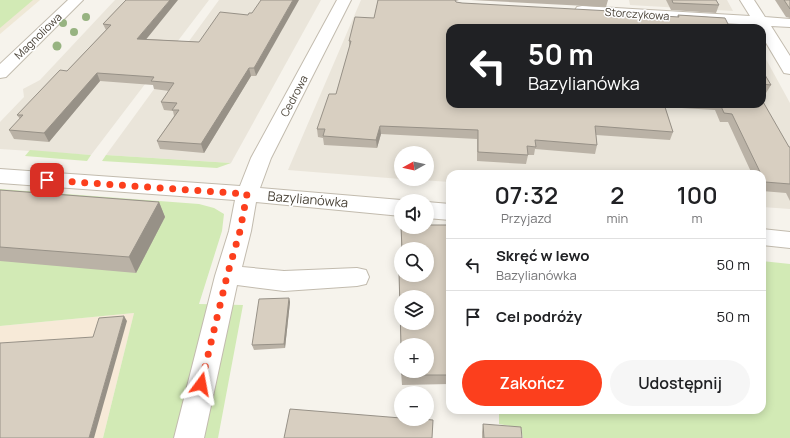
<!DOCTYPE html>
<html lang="pl">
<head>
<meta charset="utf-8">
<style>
  body { margin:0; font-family:Manrope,sans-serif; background:#f6f6f6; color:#202124; height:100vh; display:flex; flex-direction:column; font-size:15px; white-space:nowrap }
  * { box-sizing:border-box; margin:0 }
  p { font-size:13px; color:#757577 }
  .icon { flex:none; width:22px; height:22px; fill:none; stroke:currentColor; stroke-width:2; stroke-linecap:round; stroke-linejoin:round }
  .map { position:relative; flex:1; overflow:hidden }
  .sheet { position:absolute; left:446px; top:170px; width:320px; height:244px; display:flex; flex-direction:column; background:#fff; border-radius:12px; box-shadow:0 2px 10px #0003 }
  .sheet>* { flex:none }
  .banner { position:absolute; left:446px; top:24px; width:320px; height:84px; border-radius:12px; box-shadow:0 2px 10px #0003; background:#202124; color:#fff; overflow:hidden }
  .needle { width:26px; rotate:262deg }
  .tools { position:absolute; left:394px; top:146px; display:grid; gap:8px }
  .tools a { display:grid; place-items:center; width:40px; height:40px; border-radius:50%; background:#fff; box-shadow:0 2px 10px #0003; font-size:20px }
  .pin { position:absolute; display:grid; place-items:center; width:34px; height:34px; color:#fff; margin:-17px; border-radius:8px; box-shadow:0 2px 6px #0006 }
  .me { position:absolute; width:44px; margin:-22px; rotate:13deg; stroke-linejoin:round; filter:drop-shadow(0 0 3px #0008) }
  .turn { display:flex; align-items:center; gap:14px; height:84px; padding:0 16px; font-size:18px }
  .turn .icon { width:52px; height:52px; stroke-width:2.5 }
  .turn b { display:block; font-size:28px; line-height:34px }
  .eta { display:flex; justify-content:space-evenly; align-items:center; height:68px; text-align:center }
  .eta b { font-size:24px; font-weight:600; line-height:28px }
  .cta { display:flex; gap:8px; margin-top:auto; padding:8px 16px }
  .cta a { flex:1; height:46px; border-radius:24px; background:#fc3f1d; color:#fff; font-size:16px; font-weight:600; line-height:46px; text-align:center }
  .cta a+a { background:#f6f6f6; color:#202124 }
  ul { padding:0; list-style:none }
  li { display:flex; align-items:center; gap:12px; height:52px; padding:0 16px; border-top:1px solid #e0e0e0 }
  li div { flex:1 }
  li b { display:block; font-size:15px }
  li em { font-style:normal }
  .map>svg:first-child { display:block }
  .residential { fill:#eae5da }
  .commercial { fill:#f7ead8 }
  .education { fill:#efe8d6 }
  .green { fill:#d2eab5 }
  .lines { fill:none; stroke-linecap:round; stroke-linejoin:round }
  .minor-casing { stroke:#c2bbae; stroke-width:2 }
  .minor { fill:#fff; fill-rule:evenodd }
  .tree { fill:#97b381 }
  .wall { fill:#bab2a6 }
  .shaded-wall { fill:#979187 }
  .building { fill:#d8cfc1; stroke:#979187; fill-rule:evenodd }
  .route { stroke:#fc3f1d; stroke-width:7; stroke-dasharray:0 12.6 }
  .labels { text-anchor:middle; stroke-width:3; stroke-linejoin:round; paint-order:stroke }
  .far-street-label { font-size:11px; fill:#4b4439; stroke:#fff }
  .street-label { font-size:13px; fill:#4b4439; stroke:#fff }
</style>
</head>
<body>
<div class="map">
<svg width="790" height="438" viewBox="0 0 790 438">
  <rect width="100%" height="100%" fill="#f6f3ec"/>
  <!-- residential -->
  <g class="residential">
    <polygon points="115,0 209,0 91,155 0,149 0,122 24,97 23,89 40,80"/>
    <polygon points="219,0 321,0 231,163 106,155"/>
    <polygon points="361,0 438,0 491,9 747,25 749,28 450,28 450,104 762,104 762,52 790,103 790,209 762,207 762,174 450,174 450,182 406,179 427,179 427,153 401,153 401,179 288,170"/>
    <polygon points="629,0 727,0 733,11 630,5"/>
  </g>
  <!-- commercial -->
  <polygon class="commercial" points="134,313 103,438 0,438 0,326"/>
  <!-- education -->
  <polygon class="education" points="0,0 40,0 0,34"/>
  <!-- green -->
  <g class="green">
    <polygon points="0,0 33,0 0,28"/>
    <polygon points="30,150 91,155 87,161 25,156"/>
    <polygon points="106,155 231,163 217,168 102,161"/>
    <polygon points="0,189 199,204 214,208 224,214 222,231 199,304 243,305 218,438 103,438 134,313 0,326"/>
    <polygon points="762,261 790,264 790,438 523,438 521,428 499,424 499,410 762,410"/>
  </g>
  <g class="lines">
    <!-- minor casing -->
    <g class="minor-casing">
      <g id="minor">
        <polygon points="68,0 83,0 6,77 0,78 0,64"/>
        <polygon points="337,0 351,0 271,158 260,188 401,200 403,201 401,201 401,216 256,202 251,231 242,267 284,271 357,268 366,270 369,277 366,284 357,286 284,291 237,285 204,438 174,438 215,276 229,231 235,200 0,183 0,169 240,186 251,158"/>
        <polygon points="740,0 754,0 765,17 790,19 790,27 771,26 790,56 790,74 784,73 762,36 762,28 757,28 755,25 582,14 577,13 575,10 577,7 582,6 750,16"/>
        <polygon points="427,202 450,204 450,220 427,218"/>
        <polygon points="762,229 790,232 790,248 762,245"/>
      </g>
    </g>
    <!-- minor -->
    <use href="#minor" class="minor"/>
  </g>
  <!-- trees -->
  <g class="tree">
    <circle cx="86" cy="17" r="4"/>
    <circle cx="63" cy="23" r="4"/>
    <circle cx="74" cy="32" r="4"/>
    <circle cx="57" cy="46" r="4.5"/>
  </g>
  <!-- wall -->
  <g class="wall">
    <polygon points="126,0 146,39 199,42 248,15 256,76 251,76 204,153 160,149 157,141 174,116 173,111 164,110 161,102 169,91 154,89 153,85 100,81 49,142 14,139 9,130 20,119 17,115 67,71 106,30 103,24"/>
    <polygon points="378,0 459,0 456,1 456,2 462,3 677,17 678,15 725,18 450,104 762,104 789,147 790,147 790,201 786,193 762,191 762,174 752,174 728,122 720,122 715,110 665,107 673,132 670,140 596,135 597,145 595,154 535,149 534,155 528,155 526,164 477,161 477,139 381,134 377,148 324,145 323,138 318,137 317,129 336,94 349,49 349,41 374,18"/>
    <polygon points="471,0 608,0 606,7"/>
    <polygon points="666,0 716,0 719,5 716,13 671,10"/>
    <polygon points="775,0 790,0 790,18 786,17"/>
    <polygon points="762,70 771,85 766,93 762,93"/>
    <polygon points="0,190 159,202 165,217 136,273 0,261"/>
    <polygon points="401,227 450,242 450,384 402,385 401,371 427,371 401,345 401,353 399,273 401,275 427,249 401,249"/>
    <polygon points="289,298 290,302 285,348 254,350 252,345"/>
    <polygon points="483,424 522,438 482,438 482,432"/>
  </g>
  <!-- shaded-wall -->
  <g class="shaded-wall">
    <polygon points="170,0 178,0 140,47 137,39"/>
    <polygon points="293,0 299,0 256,76 254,68"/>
    <polygon points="249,68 251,76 204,153 201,144"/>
    <polygon points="97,73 100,81 49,142 44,133"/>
    <polygon points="380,126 381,134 377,148 376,140"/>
    <polygon points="159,202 165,217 136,273 129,257"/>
    <polygon points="289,298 290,302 285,348 284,344"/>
    <polygon points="124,316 127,321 94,438 89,438"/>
  </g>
  <!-- building -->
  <g class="building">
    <polygon points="126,0 170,0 137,39 199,42 220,12 248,15 249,13 252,13 261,0 293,0 254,68 249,68 201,144 157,141 179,110 172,110 177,103 161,102 174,83 151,81 154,77 97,73 44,133 9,130 23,115 17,115 60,70 67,71 111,25 103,24"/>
    <polygon points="378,0 455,0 456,2 462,3 611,11 612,13 679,17 678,15 725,18 730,28 450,28 450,104 664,104 673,132 595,126 597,145 535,140 536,147 527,146 528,155 478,152 478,130 380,126 376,140 323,136 325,129 317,129 329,94 336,94 351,41 349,41 355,17 374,18"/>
    <polygon points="672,0 716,0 719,5 673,3"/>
    <polygon points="784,0 790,0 790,9"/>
    <polygon points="762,70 771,85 762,84"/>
    <polygon points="762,100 789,147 790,147 790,184 765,182 762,176 762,174 761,174 732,114 724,113 720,104 762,104"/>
    <polygon points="0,190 159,202 129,257 0,247"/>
    <path d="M 427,225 L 448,225 L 450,242 L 450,375 L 402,375 L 402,371 L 427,371 L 427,345 L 401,345 L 399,273 L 401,273 L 401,275 L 427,275 L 427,249 L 402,249 L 401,227 L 427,227 ZM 401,297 L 427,297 L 427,323 L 401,323 Z"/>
    <polygon points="289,298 284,344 252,345 259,299"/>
    <polygon points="124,316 89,438 0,438 0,343 93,337 99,318"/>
    <polygon points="290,409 401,418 401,419 421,419 433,420 432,438 284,438"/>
    <polygon points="483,424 521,427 522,438 484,438"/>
  </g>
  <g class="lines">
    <!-- route -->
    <polyline class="route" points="47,180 247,194 240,231 227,276 201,384"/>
  </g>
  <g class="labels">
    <!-- far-street labels -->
    <g class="far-street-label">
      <text transform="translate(637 14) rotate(4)" y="4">Storczykowa</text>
      <text transform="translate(38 36) rotate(-44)" y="4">Magnoliowa</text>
      <text transform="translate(294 96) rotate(-62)" y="4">Cedrowa</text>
    </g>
    <!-- street labels -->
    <g class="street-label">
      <text transform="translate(308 199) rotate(5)" y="5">Bazylianówka</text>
    </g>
  </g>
</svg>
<div class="tools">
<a><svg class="needle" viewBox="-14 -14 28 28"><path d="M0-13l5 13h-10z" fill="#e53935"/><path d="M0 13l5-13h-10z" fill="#757577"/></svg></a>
<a><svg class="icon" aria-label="sound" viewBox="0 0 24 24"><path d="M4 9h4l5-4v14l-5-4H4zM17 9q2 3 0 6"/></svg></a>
<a><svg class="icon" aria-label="search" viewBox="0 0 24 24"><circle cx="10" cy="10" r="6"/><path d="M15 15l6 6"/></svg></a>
<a><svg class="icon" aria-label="layers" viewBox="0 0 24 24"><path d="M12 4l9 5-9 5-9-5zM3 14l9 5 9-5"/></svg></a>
<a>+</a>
<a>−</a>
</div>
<div class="pin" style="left:47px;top:180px;background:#d93025"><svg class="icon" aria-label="arrive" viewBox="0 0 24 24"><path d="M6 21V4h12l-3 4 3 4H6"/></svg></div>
<svg class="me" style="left:201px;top:384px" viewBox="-20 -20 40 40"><path d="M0-17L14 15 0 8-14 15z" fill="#fc3f1d" stroke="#fff" stroke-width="4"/></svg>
<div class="banner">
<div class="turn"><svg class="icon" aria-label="left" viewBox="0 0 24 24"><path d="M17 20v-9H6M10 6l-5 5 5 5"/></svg><div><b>50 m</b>Bazylianówka</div></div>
</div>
<section class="sheet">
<div class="eta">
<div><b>07:32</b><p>Przyjazd</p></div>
<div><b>2</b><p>min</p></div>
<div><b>100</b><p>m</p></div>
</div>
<ul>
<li><svg class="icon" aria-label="left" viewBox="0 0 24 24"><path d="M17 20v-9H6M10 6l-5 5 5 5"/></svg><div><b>Skręć w lewo</b><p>Bazylianówka</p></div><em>50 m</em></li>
<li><svg class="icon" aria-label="arrive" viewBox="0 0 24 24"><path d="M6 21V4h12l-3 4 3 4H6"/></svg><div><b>Cel podróży</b></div><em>50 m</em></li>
</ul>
<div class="cta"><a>Zakończ</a><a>Udostępnij</a></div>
</section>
</div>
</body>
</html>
